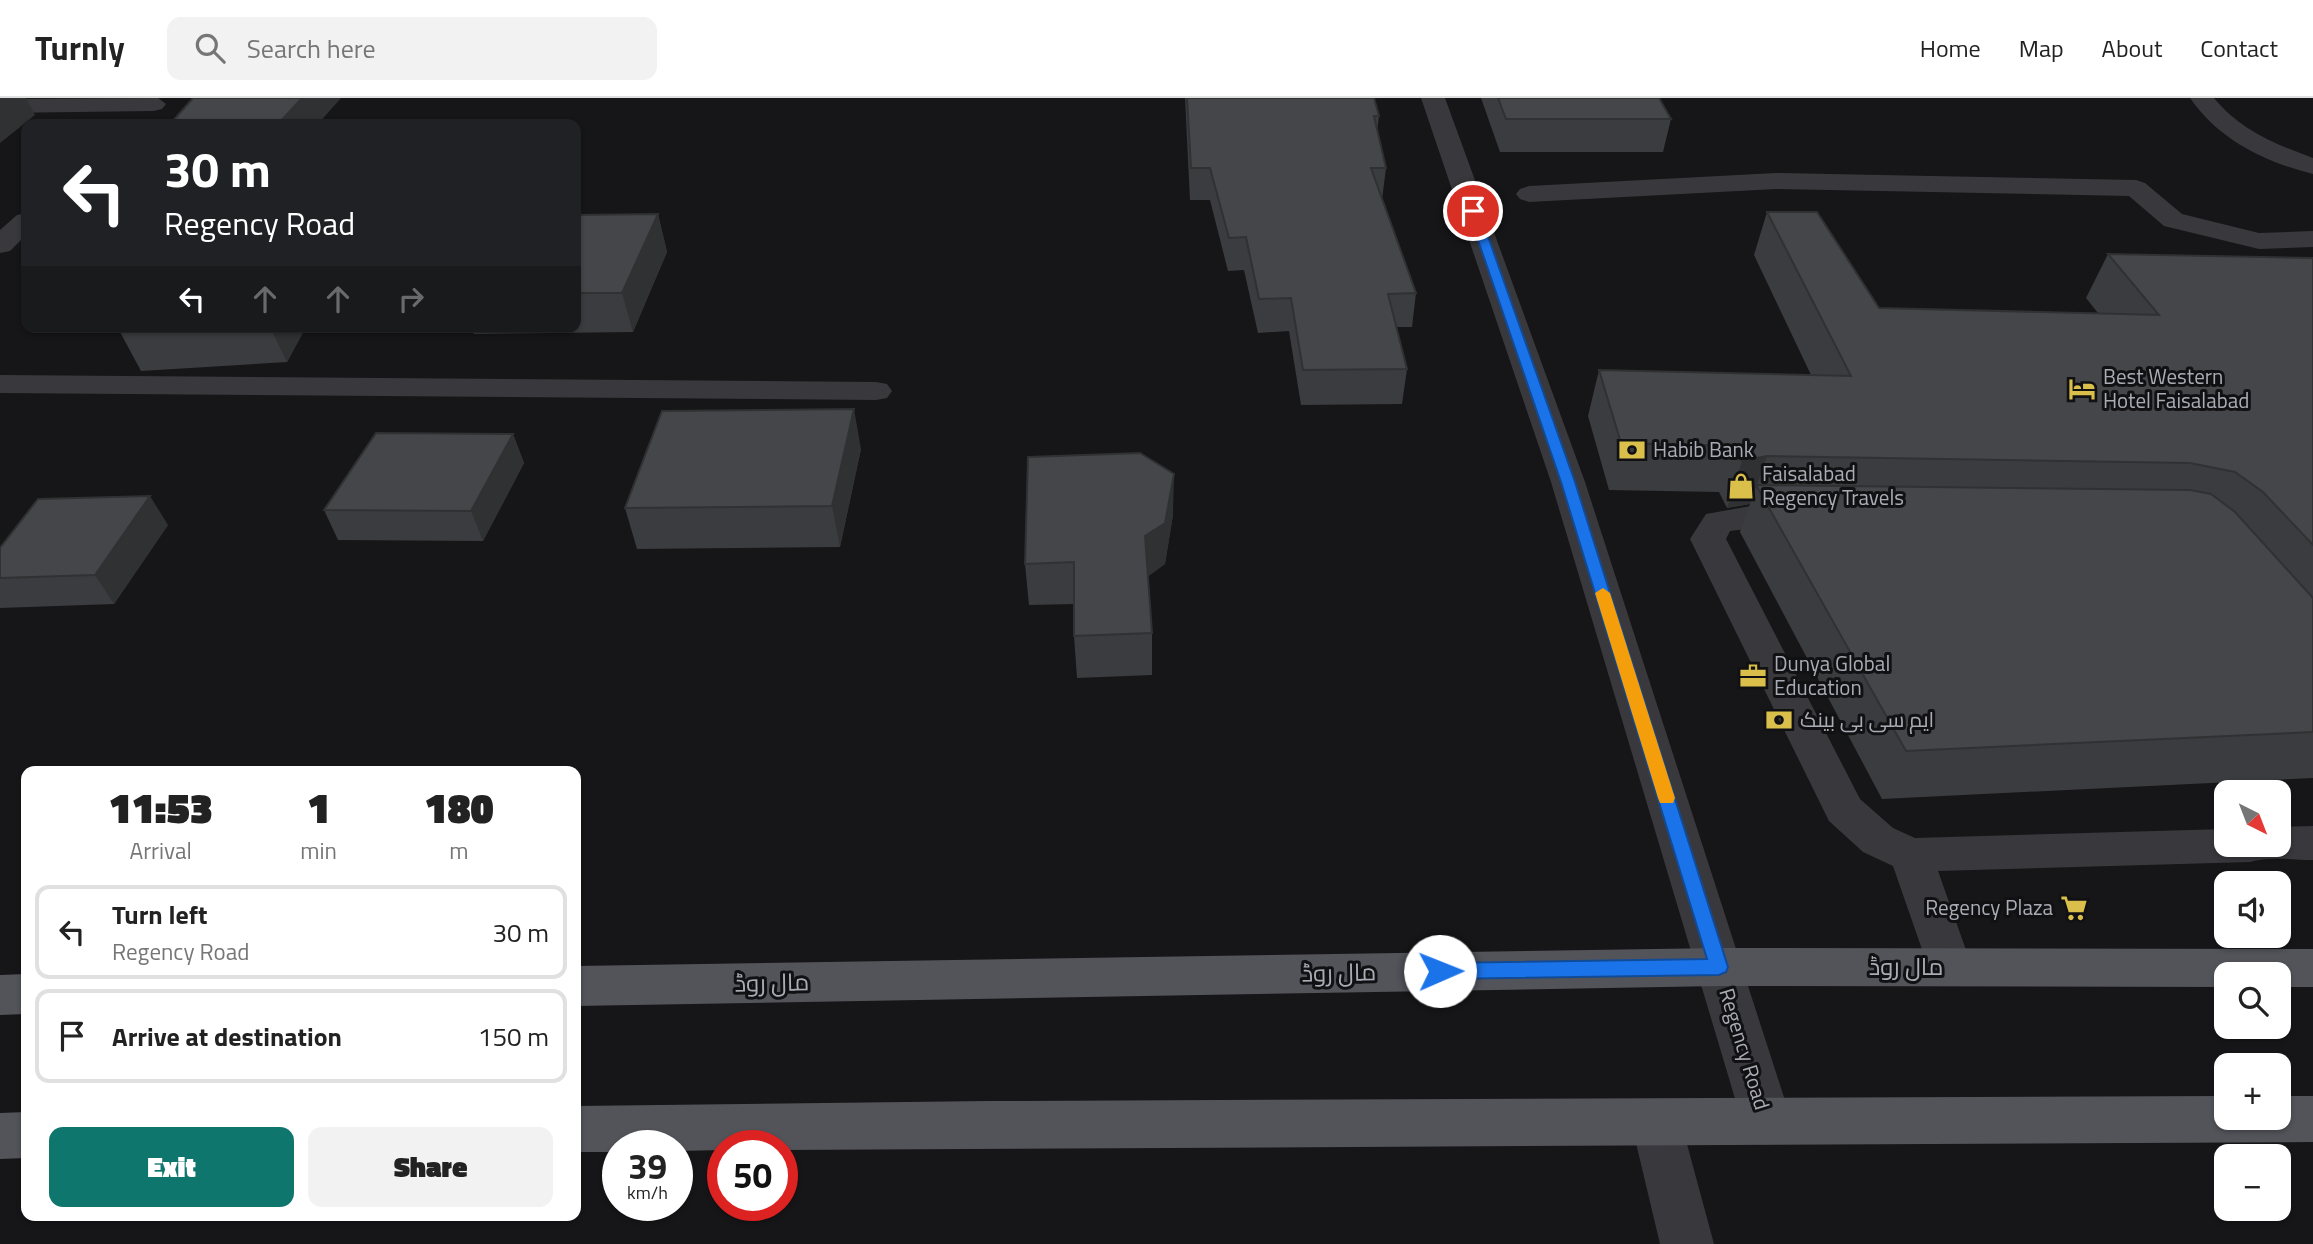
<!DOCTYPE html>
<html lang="en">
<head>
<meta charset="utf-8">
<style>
  body { margin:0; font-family:"Titillium Web",Cairo,sans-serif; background:#f2f2f2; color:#222; height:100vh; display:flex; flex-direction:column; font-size:26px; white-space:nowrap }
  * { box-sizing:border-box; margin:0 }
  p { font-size:23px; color:#767676 }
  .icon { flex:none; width:38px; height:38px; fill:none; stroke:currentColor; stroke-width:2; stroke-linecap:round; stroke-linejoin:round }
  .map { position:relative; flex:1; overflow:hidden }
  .details { position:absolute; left:21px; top:668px; width:560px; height:455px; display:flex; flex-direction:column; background:#fff; border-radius:14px; box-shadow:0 2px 5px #0004 }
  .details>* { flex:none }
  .hud { position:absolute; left:21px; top:21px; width:560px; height:214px; border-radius:14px; box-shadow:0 2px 5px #0004; background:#202124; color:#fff; overflow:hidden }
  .needle { width:46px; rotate:138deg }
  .tools { position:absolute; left:2214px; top:682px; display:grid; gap:14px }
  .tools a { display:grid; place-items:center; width:77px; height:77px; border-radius:14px; background:#fff; box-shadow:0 2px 5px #0004; font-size:35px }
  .speed { position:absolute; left:602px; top:1032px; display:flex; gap:14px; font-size:35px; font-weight:700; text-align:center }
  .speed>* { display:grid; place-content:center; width:91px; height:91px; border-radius:50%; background:#fff; box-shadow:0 2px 5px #0004; line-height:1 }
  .speed small { font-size:18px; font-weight:400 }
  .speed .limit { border:10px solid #d22; background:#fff; color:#111 }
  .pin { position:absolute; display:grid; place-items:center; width:60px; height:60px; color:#fff; margin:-30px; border:4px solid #fff; border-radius:50%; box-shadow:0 2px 7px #0007 }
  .me { position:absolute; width:77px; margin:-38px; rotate:89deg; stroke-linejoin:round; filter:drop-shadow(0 0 5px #0008) }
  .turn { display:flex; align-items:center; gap:24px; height:147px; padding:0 28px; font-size:32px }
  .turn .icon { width:91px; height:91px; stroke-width:2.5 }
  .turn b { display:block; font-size:49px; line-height:60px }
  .lanes { display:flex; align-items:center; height:66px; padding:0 28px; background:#0003; justify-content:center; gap:35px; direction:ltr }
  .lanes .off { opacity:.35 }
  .eta { display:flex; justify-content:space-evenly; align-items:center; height:119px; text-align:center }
  .eta b { font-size:42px; font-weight:800; line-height:49px }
  .cta { display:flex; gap:14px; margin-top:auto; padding:14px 28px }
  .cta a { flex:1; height:80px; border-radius:14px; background:#0f766e; color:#fff; font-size:28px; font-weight:800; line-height:80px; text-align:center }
  .cta a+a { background:#f2f2f2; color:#222 }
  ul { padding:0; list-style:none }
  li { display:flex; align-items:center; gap:21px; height:94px; margin:0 14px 10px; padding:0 14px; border:4px solid #e0e0e0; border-radius:14px }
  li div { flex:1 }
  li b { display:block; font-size:26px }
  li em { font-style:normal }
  header { display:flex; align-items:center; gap:42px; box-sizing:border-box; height:98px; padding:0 35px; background:#fff; border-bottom:2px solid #e0e0e0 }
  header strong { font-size:33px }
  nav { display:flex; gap:38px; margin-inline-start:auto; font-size:24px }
  .search { width:490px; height:63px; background:#f2f2f2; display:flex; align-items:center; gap:18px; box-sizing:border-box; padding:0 24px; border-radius:14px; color:#767676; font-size:26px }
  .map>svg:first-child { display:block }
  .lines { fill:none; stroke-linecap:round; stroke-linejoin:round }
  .minor { fill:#39393d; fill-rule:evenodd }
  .major { fill:#53545a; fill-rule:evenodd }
  .wall { fill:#3b3c3f }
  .shaded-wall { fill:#303133 }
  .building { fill:#454649; stroke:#303133; stroke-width:2 }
  .route { fill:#1a73e8; stroke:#114b97; stroke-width:2 }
  .slow { fill:#f59e0b }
  .labels { text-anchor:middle; stroke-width:6; stroke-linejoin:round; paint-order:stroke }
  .poi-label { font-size:21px; fill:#a9abb5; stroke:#111012; text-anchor:start }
  .street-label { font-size:21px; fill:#a9abb5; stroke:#111012 }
  .near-street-label { font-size:24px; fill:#a9abb5; stroke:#111012 }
</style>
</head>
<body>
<header>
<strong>Turnly</strong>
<div class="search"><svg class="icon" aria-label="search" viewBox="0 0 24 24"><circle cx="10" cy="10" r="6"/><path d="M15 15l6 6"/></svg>Search here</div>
<nav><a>Home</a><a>Map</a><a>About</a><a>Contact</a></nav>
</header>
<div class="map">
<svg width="2313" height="1146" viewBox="0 0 2313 1146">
  <rect width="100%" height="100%" fill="#161517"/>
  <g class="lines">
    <!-- minor -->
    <g class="minor">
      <polygon points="1421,0 1445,0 1585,384 1792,1024 1785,1040 1767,1047 1749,1040 1742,1024 1551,384"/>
      <path d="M 2190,0 L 2214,0 C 2240,32 2275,46 2313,60 L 2313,76 C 2265,64 2219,42 2190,0 Z"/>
      <polygon points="0,1 158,0 166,6 162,11 154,13 0,15"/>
      <polygon points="1776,75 2136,82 2145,85 2182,116 2259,135 2313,133 2313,149 2259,151 2164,128 2129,98 1776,91 1529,104 1520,101 1516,96 1520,91 1529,88"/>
      <polygon points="26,115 26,137 10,153 0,155 0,132 17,117"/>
      <polygon points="0,277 876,284 887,286 892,293 887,300 876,302 0,295"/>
      <path d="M 1751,408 L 1797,409 L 1809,412 L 1814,420 L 1809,428 C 1784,434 1756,429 1730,433 L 1726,441 L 1860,701 L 1893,730 L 1915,740 L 2226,731 L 2226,747 L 2278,747 L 2278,729 L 2313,728 L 2313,762 C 2292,762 2269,758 2250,764 L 1938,773 L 1972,869 L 1965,883 L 1949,888 L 1933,883 L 1893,768 L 1863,754 L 1829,723 L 1690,441 L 1706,416 Z"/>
      <polygon points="1656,1001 1674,1008 1681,1024 1714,1146 1660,1146 1631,1024 1638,1008"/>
    </g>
    <!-- major -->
    <g class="major">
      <polygon points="1719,850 2313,851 2313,889 2278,889 2278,877 2226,877 2226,889 1719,888 576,908 576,868"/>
      <polygon points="26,876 26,916 0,917 0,877"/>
      <polygon points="2226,998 2226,1020 2278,1020 2278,998 2313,998 2313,1044 782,1052 782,1048 723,1048 723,1052 677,1053 677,1048 618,1048 618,1054 576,1054 576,1008 988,1003"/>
      <polygon points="26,1014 26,1060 0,1061 0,1015"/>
    </g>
  </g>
  <!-- wall -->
  <g class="wall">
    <polygon points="1185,0 1374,0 1379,18 1377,34 1386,70 1382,102 1416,195 1412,229 1396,229 1407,271 1402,306 1301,307 1289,233 1258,235 1244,172 1228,173 1210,102 1190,102"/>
    <polygon points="1481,0 1659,0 1671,21 1663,54 1500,54"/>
    <polygon points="1767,114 1879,210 2098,215 2086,200 2108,156 2313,160 2313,680 1882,701 1740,434 1750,406 1727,410 1719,394 1609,392 1588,318 1599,272 1811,277 1754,157"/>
    <polygon points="658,116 667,154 633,234 474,236 472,229 576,229 576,117"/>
    <polygon points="123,229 306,229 287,264 141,273 120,234"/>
    <polygon points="513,336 524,365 483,443 338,442 324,412"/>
    <polygon points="861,351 840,449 637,451 625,410"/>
    <polygon points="1173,417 1165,466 1148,478 1152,535 1152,577 1077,580 1074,538 1074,506 1029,507 1025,466"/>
    <polygon points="168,427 114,506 0,510 0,450"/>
  </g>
  <!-- shaded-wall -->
  <g class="shaded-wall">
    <polygon points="0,0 26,0 35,17 0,45"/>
    <polygon points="302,0 341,0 318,26 278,26"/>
    <polygon points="658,116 667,154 633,234 622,195"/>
    <polygon points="270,229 306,229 287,264"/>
    <polygon points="854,311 861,351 840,449 832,408"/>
    <polygon points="513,336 524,365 483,443 471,413"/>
    <polygon points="1767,358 1750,406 1727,410 1742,363"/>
    <polygon points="1174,376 1173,417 1165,466 1146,480 1145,438"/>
    <polygon points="150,398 168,427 114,506 95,477"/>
  </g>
  <!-- building -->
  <g class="building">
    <polygon points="193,0 302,0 278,26 161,26 164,24 172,24"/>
    <polygon points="1187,0 1374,0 1379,18 1374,18 1386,70 1371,70 1416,195 1388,196 1407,271 1303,272 1291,200 1259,201 1246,139 1229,140 1210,70 1191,70"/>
    <polygon points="1498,0 1659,0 1671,21 1506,21"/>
    <polygon points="1767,114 1817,114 1879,210 2159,217 2108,156 2313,160 2313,447 2263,394 2235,374 2190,365 1767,358 1742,363 1734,348 1621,345 1599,272 1851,278"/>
    <polygon points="658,116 622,195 576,195 576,117"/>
    <polygon points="123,229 196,229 120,234"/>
    <polygon points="854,311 832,408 625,410 662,313"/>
    <polygon points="376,335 513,336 471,413 324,412"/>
    <polygon points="1140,355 1174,376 1165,425 1145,438 1152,535 1074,538 1074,464 1025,466 1028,359"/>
    <polygon points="1756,387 2190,392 2211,396 2235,414 2313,500 2313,634 1906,653"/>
    <polygon points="150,398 95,477 0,480 0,450 38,401"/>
  </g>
  <!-- route -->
  <polygon class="route" points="1469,110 1479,113 1575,384 1728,869 1726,874 1719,877 1440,881 1433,879 1430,873 1433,868 1440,865 1707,861 1561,384 1468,113"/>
  <!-- slow -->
  <polygon class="slow" points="1603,490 1610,495 1675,700 1673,705 1660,705 1658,700 1595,495"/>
  <!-- icons -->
  <defs>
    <g id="hotel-bare" transform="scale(2.1)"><path d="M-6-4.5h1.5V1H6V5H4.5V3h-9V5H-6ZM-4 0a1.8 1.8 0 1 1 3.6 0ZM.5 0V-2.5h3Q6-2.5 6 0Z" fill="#dabf4a" stroke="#111012" stroke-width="2.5" paint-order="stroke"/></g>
    <g id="bank-bare" transform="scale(2.1)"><path d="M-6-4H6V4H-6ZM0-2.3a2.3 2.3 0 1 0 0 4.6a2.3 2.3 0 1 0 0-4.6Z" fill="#dabf4a" stroke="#111012" stroke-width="2.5" paint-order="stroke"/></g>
    <g id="shop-bare" transform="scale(2.1)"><path d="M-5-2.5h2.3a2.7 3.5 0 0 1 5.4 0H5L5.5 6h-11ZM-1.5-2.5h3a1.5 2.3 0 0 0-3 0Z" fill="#dabf4a" stroke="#111012" stroke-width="2.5" paint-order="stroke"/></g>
    <g id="office-bare" transform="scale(2.1)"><path d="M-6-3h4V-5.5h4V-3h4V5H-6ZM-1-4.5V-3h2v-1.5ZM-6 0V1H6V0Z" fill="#dabf4a" stroke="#111012" stroke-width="2.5" paint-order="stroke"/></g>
    <g id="supermarket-bare" transform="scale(2.1)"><path d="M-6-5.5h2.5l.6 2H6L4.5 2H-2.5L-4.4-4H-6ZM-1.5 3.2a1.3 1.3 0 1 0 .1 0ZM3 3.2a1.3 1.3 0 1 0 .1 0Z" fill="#dabf4a" stroke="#111012" stroke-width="2.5" paint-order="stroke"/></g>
  </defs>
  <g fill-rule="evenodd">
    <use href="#hotel-bare" x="2082" y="291"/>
    <use href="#bank-bare" x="1632" y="352"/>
    <use href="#shop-bare" x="1741" y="388"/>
    <use href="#office-bare" x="1753" y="578"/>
    <use href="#bank-bare" x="1779" y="622"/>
    <use href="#supermarket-bare" x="2074" y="810"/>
  </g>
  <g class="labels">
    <!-- poi labels -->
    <g class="poi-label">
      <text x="2103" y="286">Best Western<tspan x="2103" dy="24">Hotel Faisalabad</tspan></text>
      <text x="1653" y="359">Habib Bank</text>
      <text x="1762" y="383">Faisalabad<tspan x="1762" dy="24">Regency Travels</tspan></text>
      <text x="1774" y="573">Dunya Global<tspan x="1774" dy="24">Education</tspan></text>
      <text x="1800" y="629">ایم سی بی بینک</text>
      <text x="2053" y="817" text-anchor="end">Regency Plaza</text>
    </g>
    <!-- street labels -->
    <g class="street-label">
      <text transform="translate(1744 951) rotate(73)" y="7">Regency Road</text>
    </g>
    <!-- near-street labels -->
    <g class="near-street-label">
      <text x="1906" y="877">مال روڈ</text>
      <text transform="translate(1339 875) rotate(-1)" y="8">مال روڈ</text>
      <text transform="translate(772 885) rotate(-1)" y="8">مال روڈ</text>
    </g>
  </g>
</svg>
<div class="tools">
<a><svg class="needle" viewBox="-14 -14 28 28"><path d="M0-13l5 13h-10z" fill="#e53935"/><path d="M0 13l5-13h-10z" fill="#767676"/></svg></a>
<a><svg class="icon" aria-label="sound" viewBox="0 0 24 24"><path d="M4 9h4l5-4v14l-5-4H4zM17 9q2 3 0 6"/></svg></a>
<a><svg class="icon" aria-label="search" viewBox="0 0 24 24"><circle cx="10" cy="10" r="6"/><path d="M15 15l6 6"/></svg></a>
<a>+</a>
<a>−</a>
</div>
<div class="speed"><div>39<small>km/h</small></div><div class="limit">50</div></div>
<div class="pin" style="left:1473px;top:113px;background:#d93025"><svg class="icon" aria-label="arrive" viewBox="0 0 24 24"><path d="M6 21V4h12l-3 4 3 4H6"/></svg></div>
<svg class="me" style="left:1440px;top:873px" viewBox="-20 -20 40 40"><circle r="19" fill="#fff"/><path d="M0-13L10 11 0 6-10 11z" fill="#1a73e8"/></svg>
<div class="hud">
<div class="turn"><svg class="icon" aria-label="left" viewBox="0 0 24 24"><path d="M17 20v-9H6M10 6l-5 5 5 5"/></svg><div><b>30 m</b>Regency Road</div></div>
<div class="lanes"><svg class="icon" aria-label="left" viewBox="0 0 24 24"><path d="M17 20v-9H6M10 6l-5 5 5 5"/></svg><svg class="icon off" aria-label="ahead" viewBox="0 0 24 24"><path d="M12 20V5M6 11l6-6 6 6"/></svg><svg class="icon off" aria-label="ahead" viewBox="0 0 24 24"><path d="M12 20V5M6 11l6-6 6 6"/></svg><svg class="icon off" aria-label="right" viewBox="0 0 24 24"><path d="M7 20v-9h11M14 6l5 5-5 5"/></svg></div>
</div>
<section class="details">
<div class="eta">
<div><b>11:53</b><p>Arrival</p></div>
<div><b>1</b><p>min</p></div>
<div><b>180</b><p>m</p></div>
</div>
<ul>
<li><svg class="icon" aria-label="left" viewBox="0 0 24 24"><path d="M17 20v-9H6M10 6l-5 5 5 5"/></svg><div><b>Turn left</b><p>Regency Road</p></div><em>30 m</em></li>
<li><svg class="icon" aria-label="arrive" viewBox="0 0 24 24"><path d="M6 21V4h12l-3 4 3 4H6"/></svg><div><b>Arrive at destination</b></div><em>150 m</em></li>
</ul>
<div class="cta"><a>Exit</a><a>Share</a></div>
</section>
</div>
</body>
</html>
